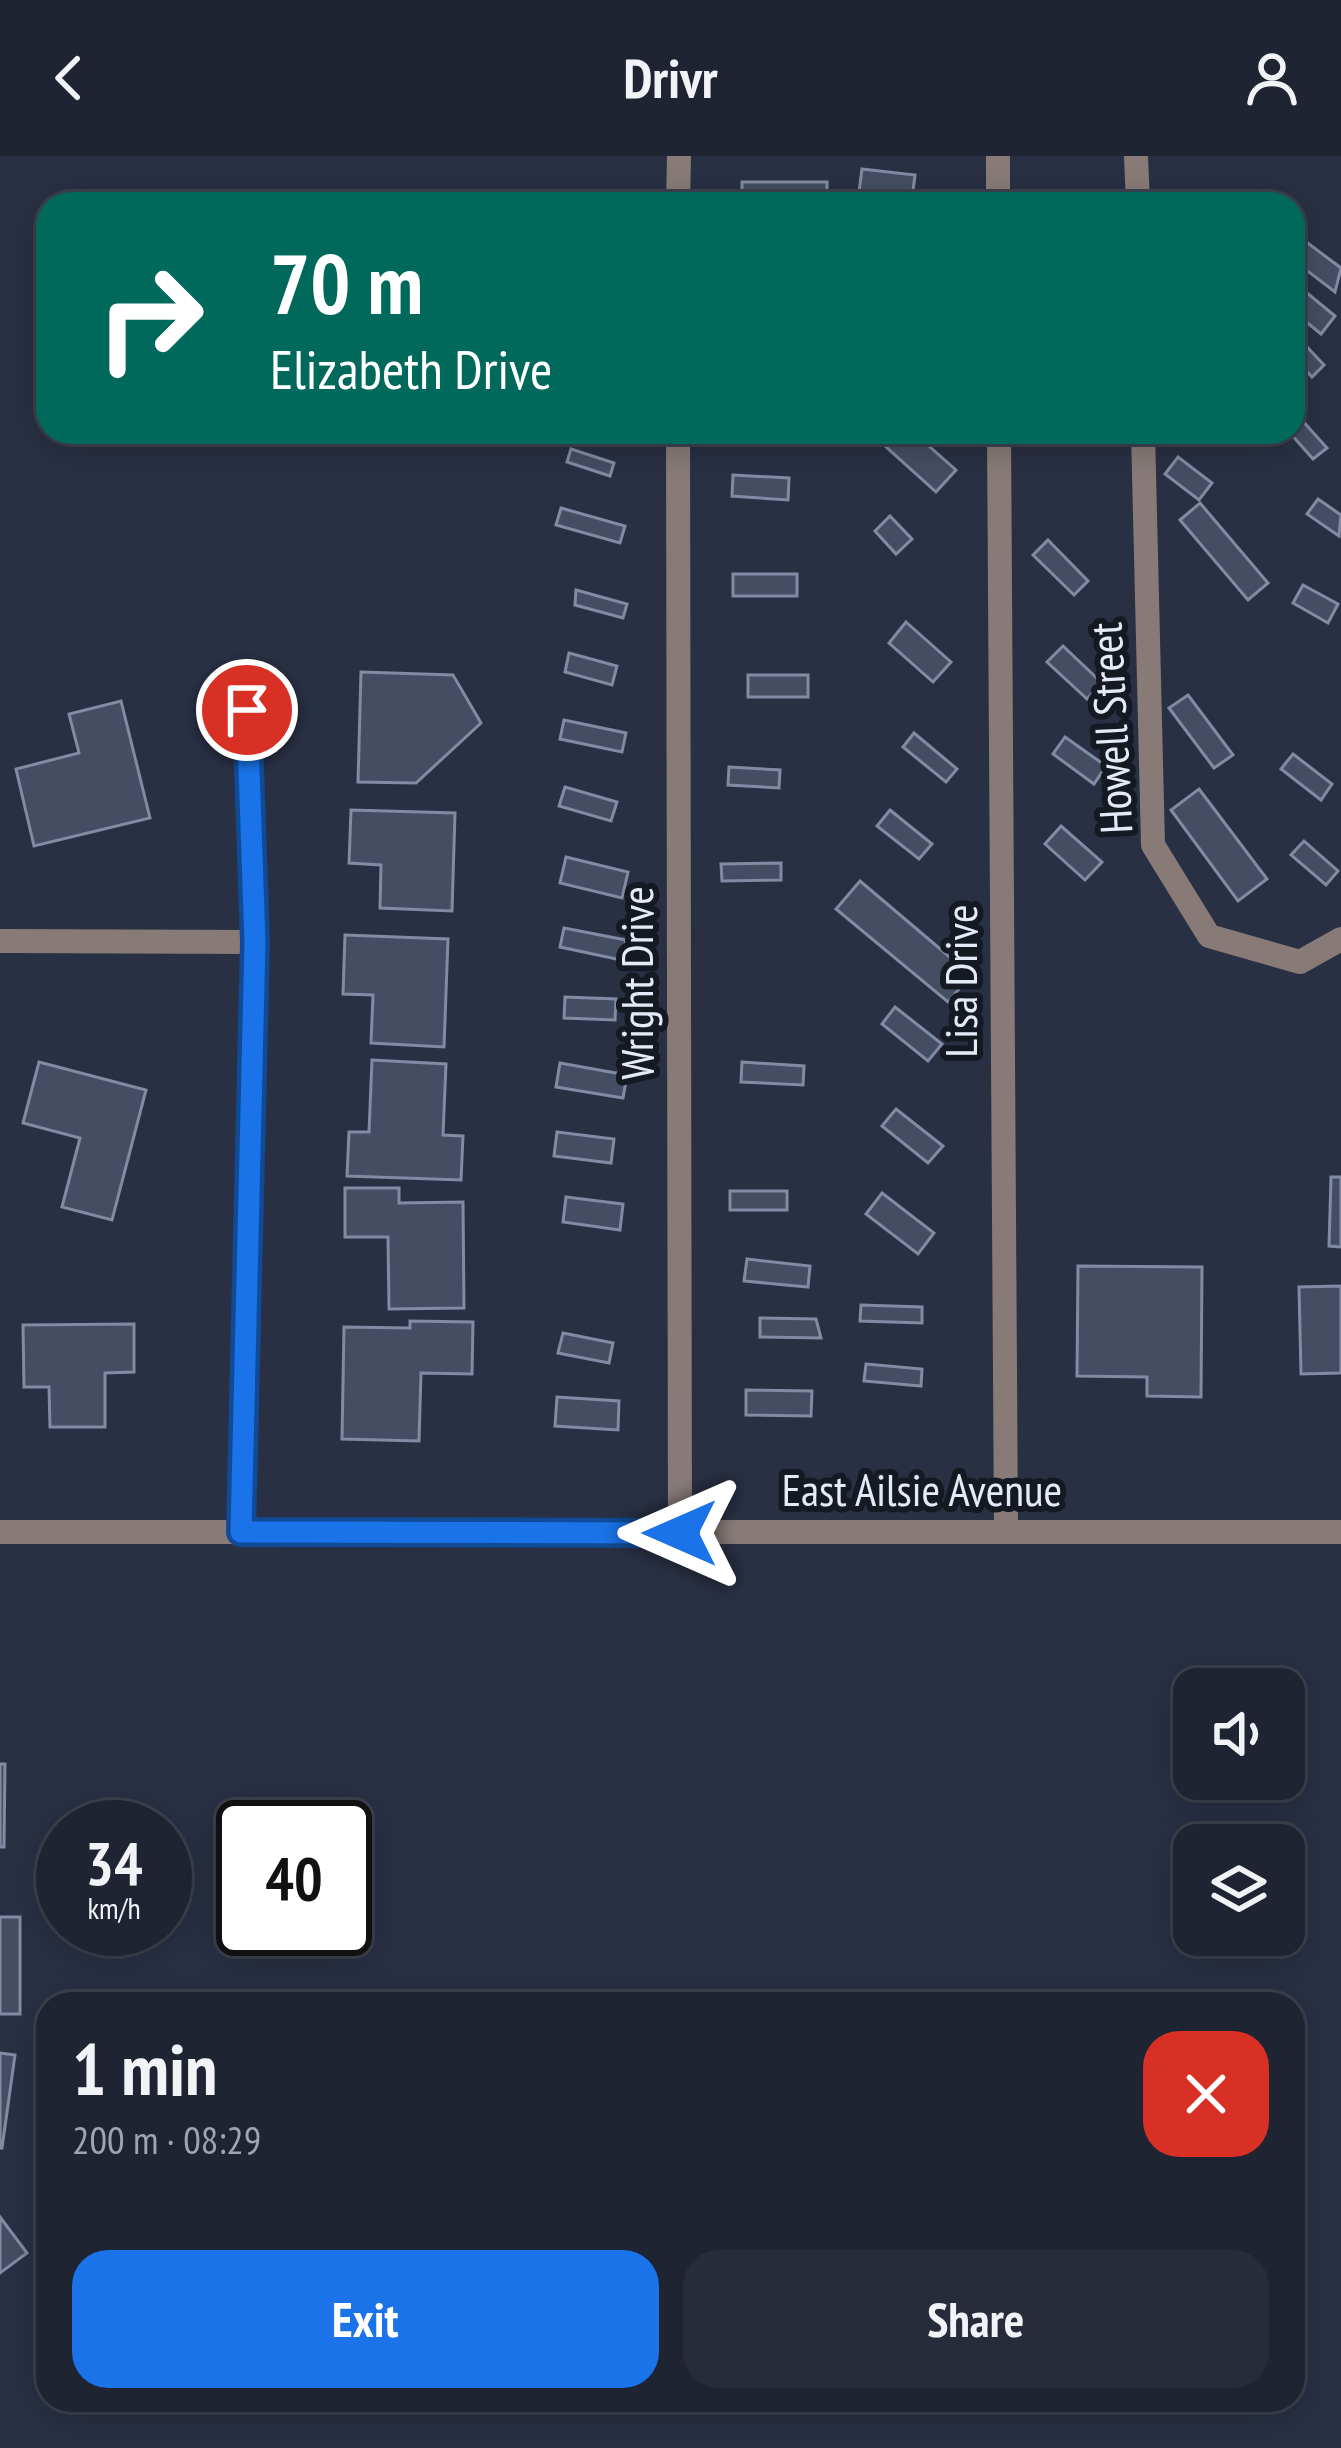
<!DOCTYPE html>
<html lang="en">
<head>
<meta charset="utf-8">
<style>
  body { margin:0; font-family:"PT Sans Narrow",sans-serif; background:#272c3b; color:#f1f3f6; height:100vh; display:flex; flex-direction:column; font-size:45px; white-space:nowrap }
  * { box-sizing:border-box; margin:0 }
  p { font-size:39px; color:#a1a4ac }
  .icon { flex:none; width:66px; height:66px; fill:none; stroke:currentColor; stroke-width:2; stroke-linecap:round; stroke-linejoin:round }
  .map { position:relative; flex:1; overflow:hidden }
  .details { position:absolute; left:36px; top:1836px; width:1269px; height:420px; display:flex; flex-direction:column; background:#1f2433; border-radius:36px; box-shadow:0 6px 30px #0003,0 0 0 3px #3c414e }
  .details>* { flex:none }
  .guide { position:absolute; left:36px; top:36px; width:1269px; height:252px; border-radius:36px; box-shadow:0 6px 30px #0003,0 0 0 3px #3c414e; background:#00695c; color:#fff; overflow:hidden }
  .tools { position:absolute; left:1173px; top:1512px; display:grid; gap:24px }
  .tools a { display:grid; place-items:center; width:132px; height:132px; border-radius:24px; background:#1f2433; box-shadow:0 6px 30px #0003,0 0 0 3px #3c414e; font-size:60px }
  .speed { position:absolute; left:36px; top:1644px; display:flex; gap:24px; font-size:60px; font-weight:700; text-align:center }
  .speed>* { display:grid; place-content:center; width:156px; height:156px; border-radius:50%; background:#1f2433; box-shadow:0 6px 30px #0003,0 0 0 3px #3c414e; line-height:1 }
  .speed small { font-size:30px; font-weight:400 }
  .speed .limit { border:6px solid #111; border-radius:18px; background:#fff; color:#111 }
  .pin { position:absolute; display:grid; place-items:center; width:102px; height:102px; color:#fff; margin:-51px; border:6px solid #fff; border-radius:50%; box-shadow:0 3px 12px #0007 }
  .me { position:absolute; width:132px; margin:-66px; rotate:270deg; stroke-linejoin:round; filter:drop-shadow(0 0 9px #0008) }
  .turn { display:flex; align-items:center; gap:42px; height:252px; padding:0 36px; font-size:54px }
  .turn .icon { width:156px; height:156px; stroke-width:2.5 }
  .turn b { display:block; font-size:84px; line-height:102px }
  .round { display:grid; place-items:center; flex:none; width:126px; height:126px; border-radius:36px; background:#272c3b }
  .head { display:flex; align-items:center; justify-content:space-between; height:204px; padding:0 36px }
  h1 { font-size:72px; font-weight:800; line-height:90px }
  .primary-button { display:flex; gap:24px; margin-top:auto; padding:24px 36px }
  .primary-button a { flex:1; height:138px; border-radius:36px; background:#1a73e8; color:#fff; font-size:48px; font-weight:800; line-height:138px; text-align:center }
  .primary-button a+a { background:#272c3b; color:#f1f3f6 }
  header { display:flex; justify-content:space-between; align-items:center; height:156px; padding:0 36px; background:#1f2433; font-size:54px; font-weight:800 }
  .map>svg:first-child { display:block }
  .building { fill:#444d62; stroke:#818ba3; stroke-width:3 }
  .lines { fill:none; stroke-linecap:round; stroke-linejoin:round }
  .minor { stroke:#887b77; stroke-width:24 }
  .tertiary { stroke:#887b77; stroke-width:24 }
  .route-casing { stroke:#114b97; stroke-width:30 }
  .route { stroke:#1a73e8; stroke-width:21 }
  .labels { text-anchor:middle; stroke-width:12; stroke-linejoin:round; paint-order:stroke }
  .street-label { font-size:45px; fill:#e4eaf7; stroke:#151922 }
</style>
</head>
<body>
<header><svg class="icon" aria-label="back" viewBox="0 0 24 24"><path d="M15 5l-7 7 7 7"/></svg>Drivr<svg class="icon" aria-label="person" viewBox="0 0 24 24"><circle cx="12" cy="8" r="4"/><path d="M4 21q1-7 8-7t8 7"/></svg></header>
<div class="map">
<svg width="1341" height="2292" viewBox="0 0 1341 2292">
  <rect width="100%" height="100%" fill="#293044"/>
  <!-- building -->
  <g class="building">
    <polygon points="862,13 915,19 912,43 859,36"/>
    <rect x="742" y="26" width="85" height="22"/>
    <polygon points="1305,85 1341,112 1335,136 1293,104"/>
    <polygon points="1301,132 1335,160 1321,178 1293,155 1293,142"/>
    <polygon points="1293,176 1324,209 1312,221 1293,201"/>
    <polygon points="1300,262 1327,292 1313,303 1289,276"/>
    <polygon points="766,276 827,276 827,282 767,283"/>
    <polygon points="895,276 913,276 956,314 936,336 884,289"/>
    <polygon points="571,293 614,307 610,320 567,306"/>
    <polygon points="1178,301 1212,327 1199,344 1165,318"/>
    <polygon points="733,319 789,322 788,344 732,340"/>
    <polygon points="1318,343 1341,359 1339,380 1307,358"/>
    <polygon points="1200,347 1268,427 1248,444 1180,364"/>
    <polygon points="561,352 625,370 620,387 556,369"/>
    <polygon points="890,360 912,383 896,398 875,375"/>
    <polygon points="1048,384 1088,425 1074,439 1033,399"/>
    <rect x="733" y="418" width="64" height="22"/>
    <polygon points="1303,429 1338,448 1328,467 1293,447"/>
    <polygon points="576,434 627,448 623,462 575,449"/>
    <polygon points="906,466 951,506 933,526 889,487"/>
    <polygon points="1063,490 1102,527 1087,543 1047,506"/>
    <polygon points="569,497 617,510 612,529 565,516"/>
    <polygon points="361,516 453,519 481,567 416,627 358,626"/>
    <rect x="748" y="519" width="60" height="22"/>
    <polygon points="1188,539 1233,599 1214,612 1169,552"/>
    <polygon points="121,545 150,662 34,690 16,613 79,597 69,558"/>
    <polygon points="564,564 626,577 622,596 560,583"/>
    <polygon points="914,577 957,613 946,626 903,591"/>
    <polygon points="1065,581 1106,610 1094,628 1053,598"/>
    <polygon points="1293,598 1332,628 1321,644 1281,613"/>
    <polygon points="729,611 780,614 779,632 728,629"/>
    <polygon points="565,631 617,646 611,665 559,650"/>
    <polygon points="1199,633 1267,723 1238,745 1171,654"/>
    <polygon points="351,654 455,657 452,755 380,752 381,709 349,707"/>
    <polygon points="890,654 932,688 919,703 877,670"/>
    <polygon points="1061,670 1102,706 1085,724 1045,688"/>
    <polygon points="1304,685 1338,715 1326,729 1291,699"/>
    <polygon points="566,701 628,716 622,742 560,727"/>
    <polygon points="781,707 781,724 722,725 721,708"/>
    <polygon points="860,725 971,819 948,846 836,753"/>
    <polygon points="564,772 626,784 621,804 560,791"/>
    <polygon points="345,779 448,783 444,891 371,887 373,839 343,838"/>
    <polygon points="565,841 616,843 615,864 564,862"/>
    <polygon points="895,851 942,888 928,905 882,868"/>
    <polygon points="372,904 446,908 443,979 463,980 461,1024 347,1020 349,976 369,976"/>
    <polygon points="39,906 146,934 112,1064 62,1051 80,982 23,967"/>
    <polygon points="742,906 804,910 803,929 741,926"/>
    <polygon points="560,907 627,919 623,942 556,931"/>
    <polygon points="896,953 943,990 928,1007 882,970"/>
    <polygon points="557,976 614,983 611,1007 554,1000"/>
    <polygon points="1331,1021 1341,1021 1341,1091 1329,1090"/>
    <polygon points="345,1032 399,1032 399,1047 463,1046 464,1152 389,1153 388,1081 345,1081"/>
    <rect x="730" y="1035" width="57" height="19"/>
    <polygon points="882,1037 934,1077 918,1098 866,1058"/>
    <polygon points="566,1041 623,1048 620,1074 563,1066"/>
    <polygon points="747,1103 810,1110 808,1131 744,1125"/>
    <polygon points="1078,1110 1202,1111 1201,1241 1147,1240 1147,1221 1077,1220"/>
    <polygon points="1341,1130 1341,1217 1301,1218 1299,1131"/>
    <polygon points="861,1149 922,1151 922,1167 860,1165"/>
    <polygon points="760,1162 816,1163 821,1182 760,1181"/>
    <polygon points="410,1165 473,1166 472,1218 421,1217 419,1285 342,1283 344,1171 410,1172"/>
    <polygon points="134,1168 134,1216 105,1217 105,1271 50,1271 49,1231 24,1231 23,1169"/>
    <polygon points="563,1177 613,1187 609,1207 558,1197"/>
    <polygon points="866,1208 922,1213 921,1230 864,1225"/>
    <polygon points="746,1234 812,1235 811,1260 746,1259"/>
    <polygon points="557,1241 619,1245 618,1274 555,1270"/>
    <polygon points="0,1608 5,1608 4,1691 0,1691"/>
    <rect x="0" y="1761" width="20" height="97"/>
    <polygon points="0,1897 15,1899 2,1992 0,1992"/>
    <polygon points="0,2061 27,2097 0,2117"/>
  </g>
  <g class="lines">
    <!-- minor -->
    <g class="minor">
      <polyline points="998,0 998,48"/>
      <polyline points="1136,0 1138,48"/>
      <polyline points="678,48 679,0"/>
      <polyline points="678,276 680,1377"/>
      <polyline points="999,276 1006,1374"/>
      <polyline points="1143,276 1153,689 1209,780 1300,806 1341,783"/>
      <polyline points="0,785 255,786"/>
      <polyline points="241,1376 255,786 247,554"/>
    </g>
    <!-- tertiary -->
    <polyline class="tertiary" points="0,1376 1341,1376"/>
  </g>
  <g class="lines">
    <!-- route casing -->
    <g class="route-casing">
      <polyline id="route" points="247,554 255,786 241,1376 680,1377"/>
    </g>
    <!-- route -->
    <use href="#route" class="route"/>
  </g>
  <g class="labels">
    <!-- street labels -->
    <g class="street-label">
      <text transform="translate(1111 572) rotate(-93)" y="16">Howell Street</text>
      <text transform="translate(961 825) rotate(-90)" y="16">Lisa Drive</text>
      <text transform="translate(637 827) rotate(-90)" y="16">Wright Drive</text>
      <text x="922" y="1350">East Ailsie Avenue</text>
    </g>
  </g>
</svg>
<div class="tools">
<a><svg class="icon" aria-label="sound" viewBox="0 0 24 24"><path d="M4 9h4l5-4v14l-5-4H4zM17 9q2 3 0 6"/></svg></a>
<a><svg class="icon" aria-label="layers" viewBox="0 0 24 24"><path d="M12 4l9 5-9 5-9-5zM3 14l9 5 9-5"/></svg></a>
</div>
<div class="speed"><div>34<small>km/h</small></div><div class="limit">40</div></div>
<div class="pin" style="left:247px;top:554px;background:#d93025"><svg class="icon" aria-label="arrive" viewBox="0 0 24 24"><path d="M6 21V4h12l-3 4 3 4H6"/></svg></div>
<svg class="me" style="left:680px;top:1377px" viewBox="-20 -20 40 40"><path d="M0-17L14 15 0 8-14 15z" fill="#1a73e8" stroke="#fff" stroke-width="4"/></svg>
<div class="guide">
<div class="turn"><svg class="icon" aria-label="right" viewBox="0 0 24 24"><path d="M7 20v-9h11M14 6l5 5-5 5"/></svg><div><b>70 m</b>Elizabeth Drive</div></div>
</div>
<section class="details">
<div class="head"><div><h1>1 min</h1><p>200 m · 08:29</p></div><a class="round" style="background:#d93025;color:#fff"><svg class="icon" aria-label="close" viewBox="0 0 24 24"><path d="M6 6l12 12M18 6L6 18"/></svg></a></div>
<div class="primary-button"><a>Exit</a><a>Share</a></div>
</section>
</div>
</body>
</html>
